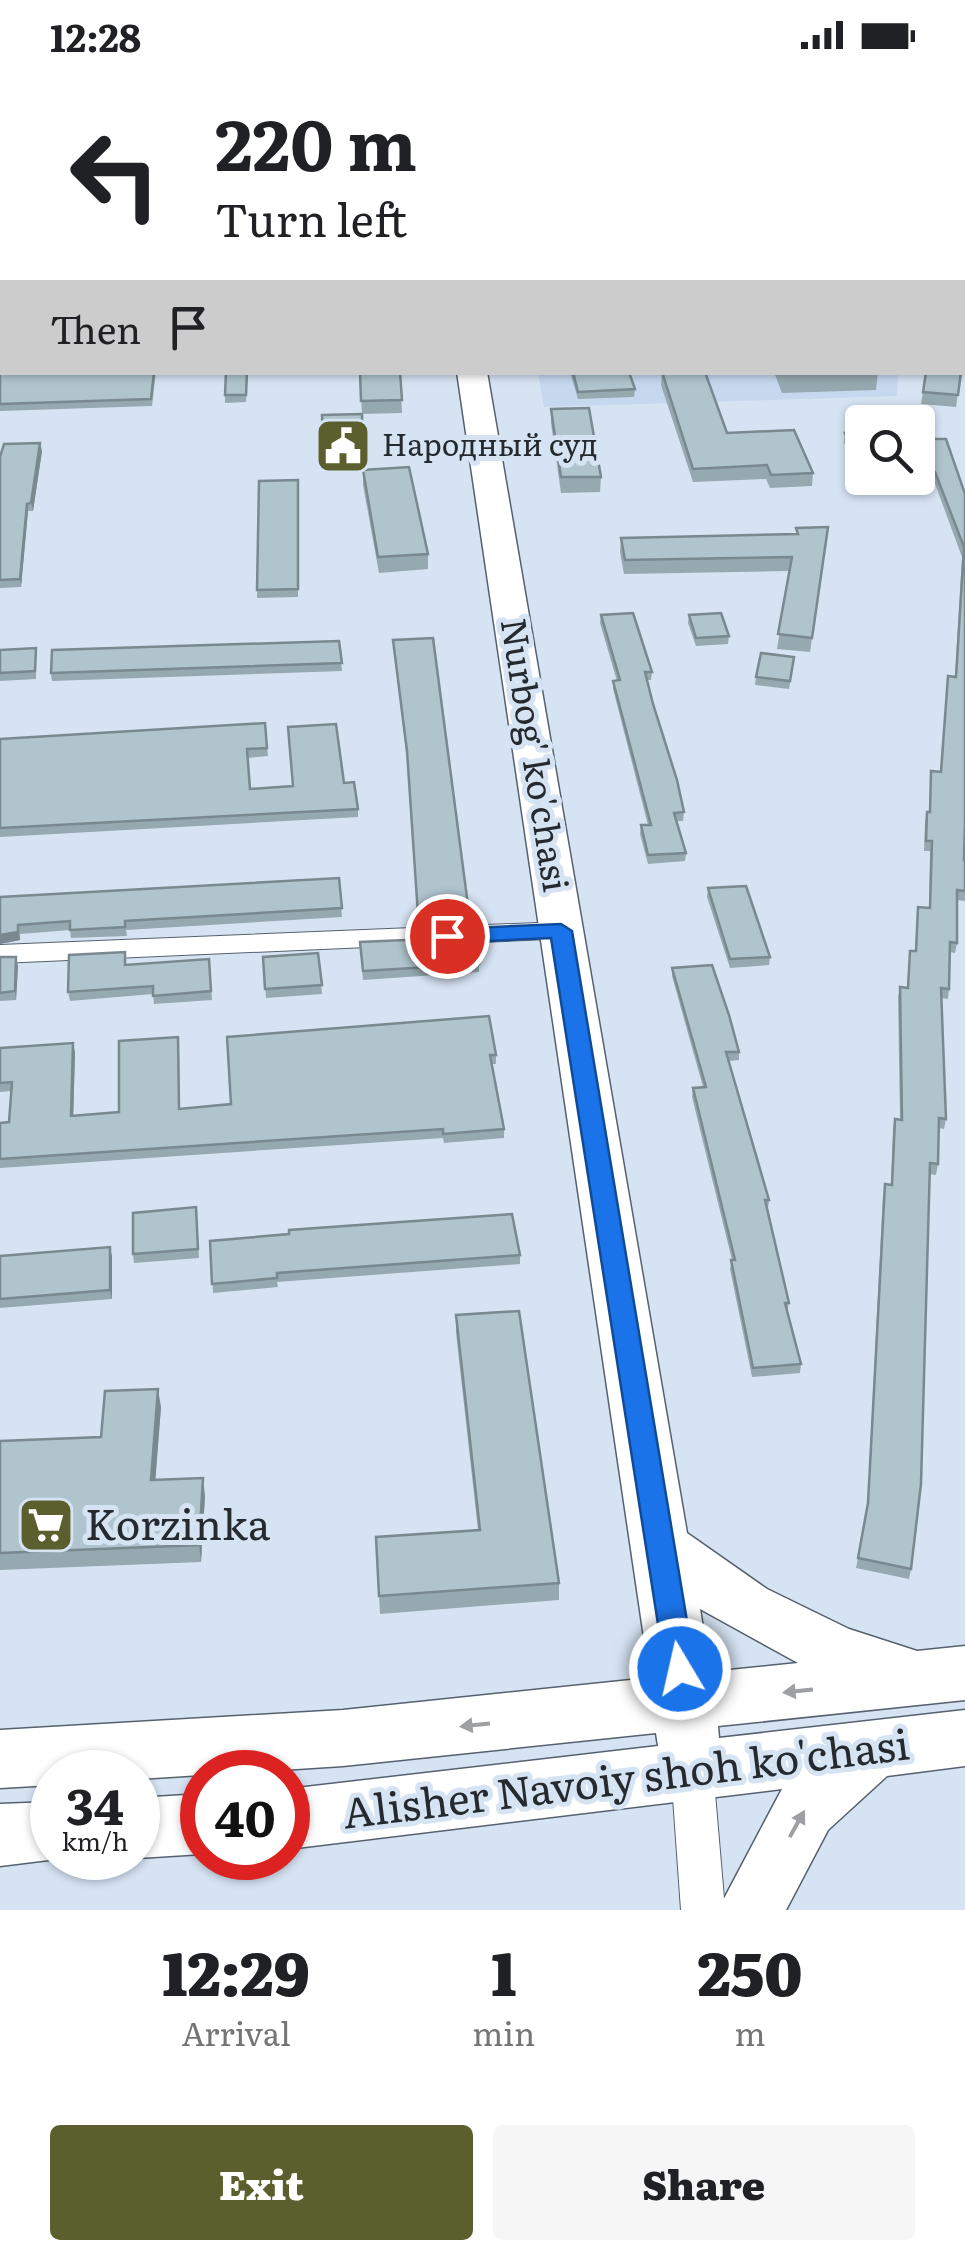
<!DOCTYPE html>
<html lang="en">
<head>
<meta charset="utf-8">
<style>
  body { margin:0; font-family:Literata,serif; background:#f6f6f6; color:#202124; height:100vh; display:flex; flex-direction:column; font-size:38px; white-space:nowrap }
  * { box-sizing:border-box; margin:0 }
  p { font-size:32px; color:#757577 }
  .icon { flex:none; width:55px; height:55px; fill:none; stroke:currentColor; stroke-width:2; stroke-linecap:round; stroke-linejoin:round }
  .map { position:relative; height:1840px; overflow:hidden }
  .side { display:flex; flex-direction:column; background:#fff; flex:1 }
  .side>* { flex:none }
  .guide { position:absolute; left:0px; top:0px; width:965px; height:305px; box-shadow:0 2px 8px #0004; background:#fff; color:#202124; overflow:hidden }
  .fabs { position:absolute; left:845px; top:335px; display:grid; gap:20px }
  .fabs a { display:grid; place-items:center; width:90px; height:90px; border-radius:10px; background:#fff; box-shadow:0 2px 8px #0004; font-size:50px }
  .speed { position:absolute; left:30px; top:1680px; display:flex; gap:20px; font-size:50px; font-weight:700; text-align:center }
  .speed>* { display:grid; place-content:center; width:130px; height:130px; border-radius:50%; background:#fff; box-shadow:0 2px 8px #0004; line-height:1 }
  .speed small { font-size:25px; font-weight:400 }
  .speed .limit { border:15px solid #d22; background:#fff; color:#111 }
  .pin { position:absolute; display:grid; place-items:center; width:85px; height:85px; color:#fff; margin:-42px; border:5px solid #fff; border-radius:50%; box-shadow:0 2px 10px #0007 }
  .me { position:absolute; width:110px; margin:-55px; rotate:351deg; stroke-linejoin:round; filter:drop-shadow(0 0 8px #0008) }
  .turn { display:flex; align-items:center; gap:35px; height:210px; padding:0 50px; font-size:45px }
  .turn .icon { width:130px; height:130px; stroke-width:2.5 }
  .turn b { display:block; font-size:70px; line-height:85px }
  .then { display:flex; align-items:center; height:95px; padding:0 50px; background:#0003; gap:20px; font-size:38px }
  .eta { display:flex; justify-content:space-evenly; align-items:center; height:170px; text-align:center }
  .eta b { font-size:60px; font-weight:800; line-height:70px }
  .action { display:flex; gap:20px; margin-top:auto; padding:20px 50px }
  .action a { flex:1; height:115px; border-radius:10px; background:#5a5f2d; color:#fff; font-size:40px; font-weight:800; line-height:115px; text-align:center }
  .action a+a { background:#f6f6f6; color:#202124 }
  .status { display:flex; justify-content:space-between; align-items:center; height:70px; padding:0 50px; background:#fff; direction:ltr }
  .status svg { height:28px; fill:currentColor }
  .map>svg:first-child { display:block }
  .built { fill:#c6d8ee }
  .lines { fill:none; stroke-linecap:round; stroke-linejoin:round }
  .street-casing { stroke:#55616f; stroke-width:2 }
  .secondary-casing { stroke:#55616f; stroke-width:3 }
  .street { fill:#fff; fill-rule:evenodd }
  .secondary { fill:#fff; fill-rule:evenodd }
  .wall { fill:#96a9b0 }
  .shaded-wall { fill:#7a8990 }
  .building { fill:#afc4cd; stroke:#7a8990; stroke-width:2.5 }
  .oneway { fill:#9d9fa2 }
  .route { fill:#1a73e8; stroke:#114b97; stroke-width:2.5 }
  .labels { text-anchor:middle; stroke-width:10; stroke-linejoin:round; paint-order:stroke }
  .far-poi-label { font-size:30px; fill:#252a30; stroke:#d6e3f3; text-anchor:start }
  .street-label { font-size:35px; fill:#252a30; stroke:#d6e3f3 }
  .near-poi-label { font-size:42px; fill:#252a30; stroke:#d6e3f3; text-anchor:start }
  .near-street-label { font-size:42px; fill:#252a30; stroke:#d6e3f3 }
</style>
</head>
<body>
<div class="status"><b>12:28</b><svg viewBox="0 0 49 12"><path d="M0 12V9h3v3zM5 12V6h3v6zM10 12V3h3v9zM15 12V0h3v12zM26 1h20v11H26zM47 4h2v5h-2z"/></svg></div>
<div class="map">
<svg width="965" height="1840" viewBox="0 0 965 1840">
  <rect width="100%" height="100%" fill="#d6e3f3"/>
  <!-- built -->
  <polygon class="built" points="898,302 897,326 544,337 538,303"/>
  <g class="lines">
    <!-- street casing -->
    <g class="street-casing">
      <g id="street">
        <polygon points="216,0 346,0 214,2"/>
        <polygon points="2,2 2,12 0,13 0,3"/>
        <polygon points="561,852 571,854 576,861 571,868 0,893 0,875"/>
        <polygon points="692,1681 707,1686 713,1700 725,1840 681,1840 671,1700 677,1686"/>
      </g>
    </g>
    <!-- secondary casing -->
    <g class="secondary-casing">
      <g id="secondary">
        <polygon points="439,0 463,0 464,2 441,2"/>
        <rect x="962" y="171" width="3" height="16"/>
        <path d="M 457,302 L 487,302 L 687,1463 L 767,1519 L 849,1559 L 917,1581 L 965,1576 L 965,1630 L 718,1656 L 719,1668 L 965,1640 L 965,1696 L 887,1706 L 828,1760 L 786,1840 L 718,1840 L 782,1719 L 288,1779 L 288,1719 L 658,1676 L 656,1663 L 343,1696 L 138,1709 L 138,1702 L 52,1702 L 52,1715 L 0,1718 L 0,1660 L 343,1640 L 650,1608 ZM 700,1539 L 798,1593 L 710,1602 Z"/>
        <polygon points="202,1724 202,1784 138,1788 136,1788 138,1728"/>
        <polygon points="52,1732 52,1788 65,1788 0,1796 0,1734"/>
      </g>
    </g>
    <!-- street -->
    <use href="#street" class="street"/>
    <!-- secondary -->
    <use href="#secondary" class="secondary"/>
  </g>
  <!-- wall -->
  <g class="wall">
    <polygon points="480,0 508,0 508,1 480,2"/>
    <polygon points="0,281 2,302 156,302 152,336 0,341"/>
    <polygon points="248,302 246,332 225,333 225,325"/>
    <polygon points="360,302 400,302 402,343 362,344 364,393 324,394 322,345 362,344"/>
    <polygon points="570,302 629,302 635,319 634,327 578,329"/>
    <polygon points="662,302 727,363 813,403 812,416 770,418 766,409 693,412 661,315"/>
    <polygon points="774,302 878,302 876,320 782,323"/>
    <polygon points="926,302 961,302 956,337 921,334"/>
    <polygon points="551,339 601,407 600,422 561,423 551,353"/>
    <polygon points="845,363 862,363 862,408 918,408 918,369 965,424 964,790 965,790 965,831 957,830 957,873 955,883 950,882 949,919 948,929 941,928 946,1049 944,1059 939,1058 938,1094 936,1105 930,1104 911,1499 909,1509 856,1498 867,1443 883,1125 885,1114 891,1115 893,1059 895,1049 900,1049 898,927 900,917 907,918 910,881 915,881 918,837 929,838 930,781 924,781 925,752 927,742 929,742 931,701 940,702 948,606 955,607 962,487 934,411 860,414 844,372"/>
    <polygon points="42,381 33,441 28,441 21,517 0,518 0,387"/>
    <polygon points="363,400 428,484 428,499 379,503 363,415"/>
    <polygon points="298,410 298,527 257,528 257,520"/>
    <polygon points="828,457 810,582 777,579 789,501 624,504 620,482 621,468 796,464 796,458"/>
    <polygon points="601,545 652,602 651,610 647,610 684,742 683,751 676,751 686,783 685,791 648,794 640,764 641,755 648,755 613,619 613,611 617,611 600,553"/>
    <polygon points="689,545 729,566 728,574 696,576 688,553"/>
    <polygon points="393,570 469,843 469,852 418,854 407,690"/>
    <polygon points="339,571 342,601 52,611 51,603"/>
    <polygon points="36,578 36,609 0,611 0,580"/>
    <polygon points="794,587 789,619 755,615 756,607"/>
    <polygon points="265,653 268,686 247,688 250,719 344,713 358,739 358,747 0,767 0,669"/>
    <polygon points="339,808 342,847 126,860 127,866 71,868 70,860 20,864 20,870 0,874 0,827"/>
    <polygon points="708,818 770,887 769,895 730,898 707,827"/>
    <polygon points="360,872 479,894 479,902 363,910"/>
    <polygon points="318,883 322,924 266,928 263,887"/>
    <polygon points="0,887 18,896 16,930 0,931"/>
    <polygon points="209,889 212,930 154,934 153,924 70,931 68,922 127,895"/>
    <polygon points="672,898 739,982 739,990 729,991 769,1130 768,1138 789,1233 787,1242 801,1294 800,1303 752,1307 730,1199 732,1190 692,1027 693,1018 703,1017 672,906"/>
    <polygon points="179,976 180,1039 231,1034 496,985 496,994 492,994 504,1059 504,1068 444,1073 443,1068 0,1098 0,1053 9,1052 12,1021 0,1022 0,978 75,982 73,1046 119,1042"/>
    <polygon points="196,1137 199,1188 134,1193 133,1184"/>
    <polygon points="210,1171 520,1185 520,1194 277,1212 278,1217 213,1223"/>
    <polygon points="0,1186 112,1186 112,1229 0,1238"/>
    <polygon points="456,1245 559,1513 559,1530 380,1544 376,1467 478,1460 456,1263"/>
    <polygon points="161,1337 155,1410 205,1426 201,1492 0,1500 0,1371 101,1367"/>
  </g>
  <!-- shaded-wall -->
  <g class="shaded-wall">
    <polygon points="40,373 42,381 33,441 31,433"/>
    <polygon points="27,434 28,441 21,517 20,509"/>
    <polygon points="18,855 20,870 0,874 0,865"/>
    <polygon points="16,887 18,896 16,930 15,921"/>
    <polygon points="73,973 75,982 73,1055 71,1046"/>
    <polygon points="110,1177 112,1186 112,1229 110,1220"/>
    <polygon points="158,1319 161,1337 154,1428 151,1410"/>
    <polygon points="203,1408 205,1426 201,1492 199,1475"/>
  </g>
  <!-- building -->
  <g class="building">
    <rect x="337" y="0" width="43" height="2"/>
    <polygon points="569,0 590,0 591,2 569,2"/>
    <polygon points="723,0 791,0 796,2 726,2"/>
    <polygon points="857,0 965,0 965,27 962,25 962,2 843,2"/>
    <polygon points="962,75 965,77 965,152 962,152"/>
    <polygon points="962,249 965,249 965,274 962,292"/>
    <polygon points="0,281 2,281 2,302 154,302 151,329 0,334"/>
    <polygon points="226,302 247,302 246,325 225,325"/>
    <polygon points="360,302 400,302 402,330 361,331"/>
    <polygon points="573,302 629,302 635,319 578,322"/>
    <polygon points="662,302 705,302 727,363 794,360 813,403 771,405 767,395 693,399"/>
    <polygon points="926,302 961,302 958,325 923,322"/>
    <polygon points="589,338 601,407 561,407 551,339"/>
    <polygon points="362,344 363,378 323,379 322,345"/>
    <polygon points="845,363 862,363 862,405"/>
    <polygon points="918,369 946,369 965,424 965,749 964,790 965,790 965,821 957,820 957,873 950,872 949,919 941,918 946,1049 939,1048 938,1094 930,1093 921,1414 911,1499 858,1488 868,1433 885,1114 892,1115 895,1049 902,1050 900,917 908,918 910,881 916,881 918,837 930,838 932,771 926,771 927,742 930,742 931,701 941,702 948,606 956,607 964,477 935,402 918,403"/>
    <polygon points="40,373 31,433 27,434 20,509 0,510 0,387 4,374"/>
    <polygon points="409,397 428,484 378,487 363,400"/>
    <polygon points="298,410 298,519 257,520 259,411"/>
    <polygon points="828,457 812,568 778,564 792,487 625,490 621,468 798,464 796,458"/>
    <polygon points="633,543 652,602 645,602 653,634 677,710 684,742 674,743 686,783 648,785 641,755 651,755 613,611 620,610 601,545"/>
    <polygon points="721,543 729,566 696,568 689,545"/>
    <polygon points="433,568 469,843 418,845 407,681 393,570"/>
    <polygon points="339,571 342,593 51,603 52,580"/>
    <polygon points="36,578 35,601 0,603 0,580"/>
    <polygon points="761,583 794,587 790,611 756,607"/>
    <polygon points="265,653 267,678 247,679 250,719 293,716 288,657 336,654 344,713 354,712 358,739 0,758 0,669"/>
    <polygon points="339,808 342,838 125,851 125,857 70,860 70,851 18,855 18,862 0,865 0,827"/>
    <polygon points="746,816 770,887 730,889 708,818"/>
    <polygon points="475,867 479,894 363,901 360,872"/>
    <polygon points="125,882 125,895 209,889 211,921 153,926 153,916 68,922 69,885"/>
    <polygon points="318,883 322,915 265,919 263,887"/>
    <polygon points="0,887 16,887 15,921 0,923"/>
    <polygon points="712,895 729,945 739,982 726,982 769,1130 765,1130 789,1233 785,1233 801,1294 753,1298 731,1190 735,1190 693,1018 706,1017 672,898"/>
    <polygon points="489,946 496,985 490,985 504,1059 443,1064 443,1059 0,1089 0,1053 9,1052 12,1012 0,1013 0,978 73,973 71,1046 119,1042 119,971 178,967 179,1039 231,1034 227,967"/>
    <polygon points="196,1137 198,1179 133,1184 133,1143"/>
    <polygon points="512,1144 520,1185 277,1203 277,1208 212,1214 210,1171 289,1164 289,1160"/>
    <polygon points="110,1177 110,1220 0,1229 0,1186"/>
    <polygon points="519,1241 559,1513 379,1526 376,1467 480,1460 456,1245"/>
    <polygon points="158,1319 151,1410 203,1408 199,1475 0,1483 0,1371 101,1367 105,1321"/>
  </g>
  <!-- one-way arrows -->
  <defs><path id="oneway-solid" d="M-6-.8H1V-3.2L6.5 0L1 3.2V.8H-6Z" transform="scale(2.5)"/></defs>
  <g class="oneway">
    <use href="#oneway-solid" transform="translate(798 1621) rotate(174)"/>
    <use href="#oneway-solid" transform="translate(475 1655) rotate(174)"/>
    <use href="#oneway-solid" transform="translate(797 1754) rotate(-61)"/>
  </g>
  <!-- route -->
  <polygon class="route" points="561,854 572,861 695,1599 691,1608 680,1612 669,1608 665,1599 551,868 447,873 436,866 447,859"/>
  <!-- icons -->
  <defs>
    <g id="civic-square" transform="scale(2.875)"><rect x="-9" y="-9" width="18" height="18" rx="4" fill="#5a5f2d" stroke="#d6e3f3"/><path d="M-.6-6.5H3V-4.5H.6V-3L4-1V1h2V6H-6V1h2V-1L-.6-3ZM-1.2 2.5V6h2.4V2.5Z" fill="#fff"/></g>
    <g id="supermarket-square" transform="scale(2.875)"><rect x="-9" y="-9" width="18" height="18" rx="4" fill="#5a5f2d" stroke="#d6e3f3"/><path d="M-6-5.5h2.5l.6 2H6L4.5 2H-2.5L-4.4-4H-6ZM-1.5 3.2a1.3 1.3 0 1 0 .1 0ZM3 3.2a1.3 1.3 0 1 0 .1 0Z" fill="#fff"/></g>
  </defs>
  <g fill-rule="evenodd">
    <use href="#civic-square" x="343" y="376"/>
    <use href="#supermarket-square" x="46" y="1455"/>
  </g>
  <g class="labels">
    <!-- far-poi labels -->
    <g class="far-poi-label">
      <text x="382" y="386">Народный суд</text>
    </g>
    <!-- street labels -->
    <g class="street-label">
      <text transform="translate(534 685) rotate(81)" y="12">Nurbog' ko'chasi</text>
    </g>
    <!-- near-poi labels -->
    <g class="near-poi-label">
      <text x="85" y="1470">Korzinka</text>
    </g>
    <!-- near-street labels -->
    <g class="near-street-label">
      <text transform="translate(626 1709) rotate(-7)" y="15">Alisher Navoiy shoh ko'chasi</text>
    </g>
  </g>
</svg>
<div class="fabs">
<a><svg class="icon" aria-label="search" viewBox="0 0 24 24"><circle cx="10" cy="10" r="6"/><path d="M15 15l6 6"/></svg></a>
</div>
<div class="speed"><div>34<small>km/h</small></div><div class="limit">40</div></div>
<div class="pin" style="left:447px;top:866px;background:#d93025"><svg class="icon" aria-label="arrive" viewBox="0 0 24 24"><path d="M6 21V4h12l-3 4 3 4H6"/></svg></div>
<svg class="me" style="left:680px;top:1599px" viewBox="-20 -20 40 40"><circle r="17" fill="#1a73e8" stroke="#fff" stroke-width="3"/><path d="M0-11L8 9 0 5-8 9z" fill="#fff"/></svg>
<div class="guide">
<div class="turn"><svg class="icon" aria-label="left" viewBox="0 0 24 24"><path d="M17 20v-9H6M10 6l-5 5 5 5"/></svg><div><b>220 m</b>Turn left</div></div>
<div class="then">Then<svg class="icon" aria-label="arrive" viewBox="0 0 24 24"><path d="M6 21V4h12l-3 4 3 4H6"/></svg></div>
</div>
</div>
<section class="side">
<div class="eta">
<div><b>12:29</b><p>Arrival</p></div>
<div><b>1</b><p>min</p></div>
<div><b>250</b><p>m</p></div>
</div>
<div class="action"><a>Exit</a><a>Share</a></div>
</section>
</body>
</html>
